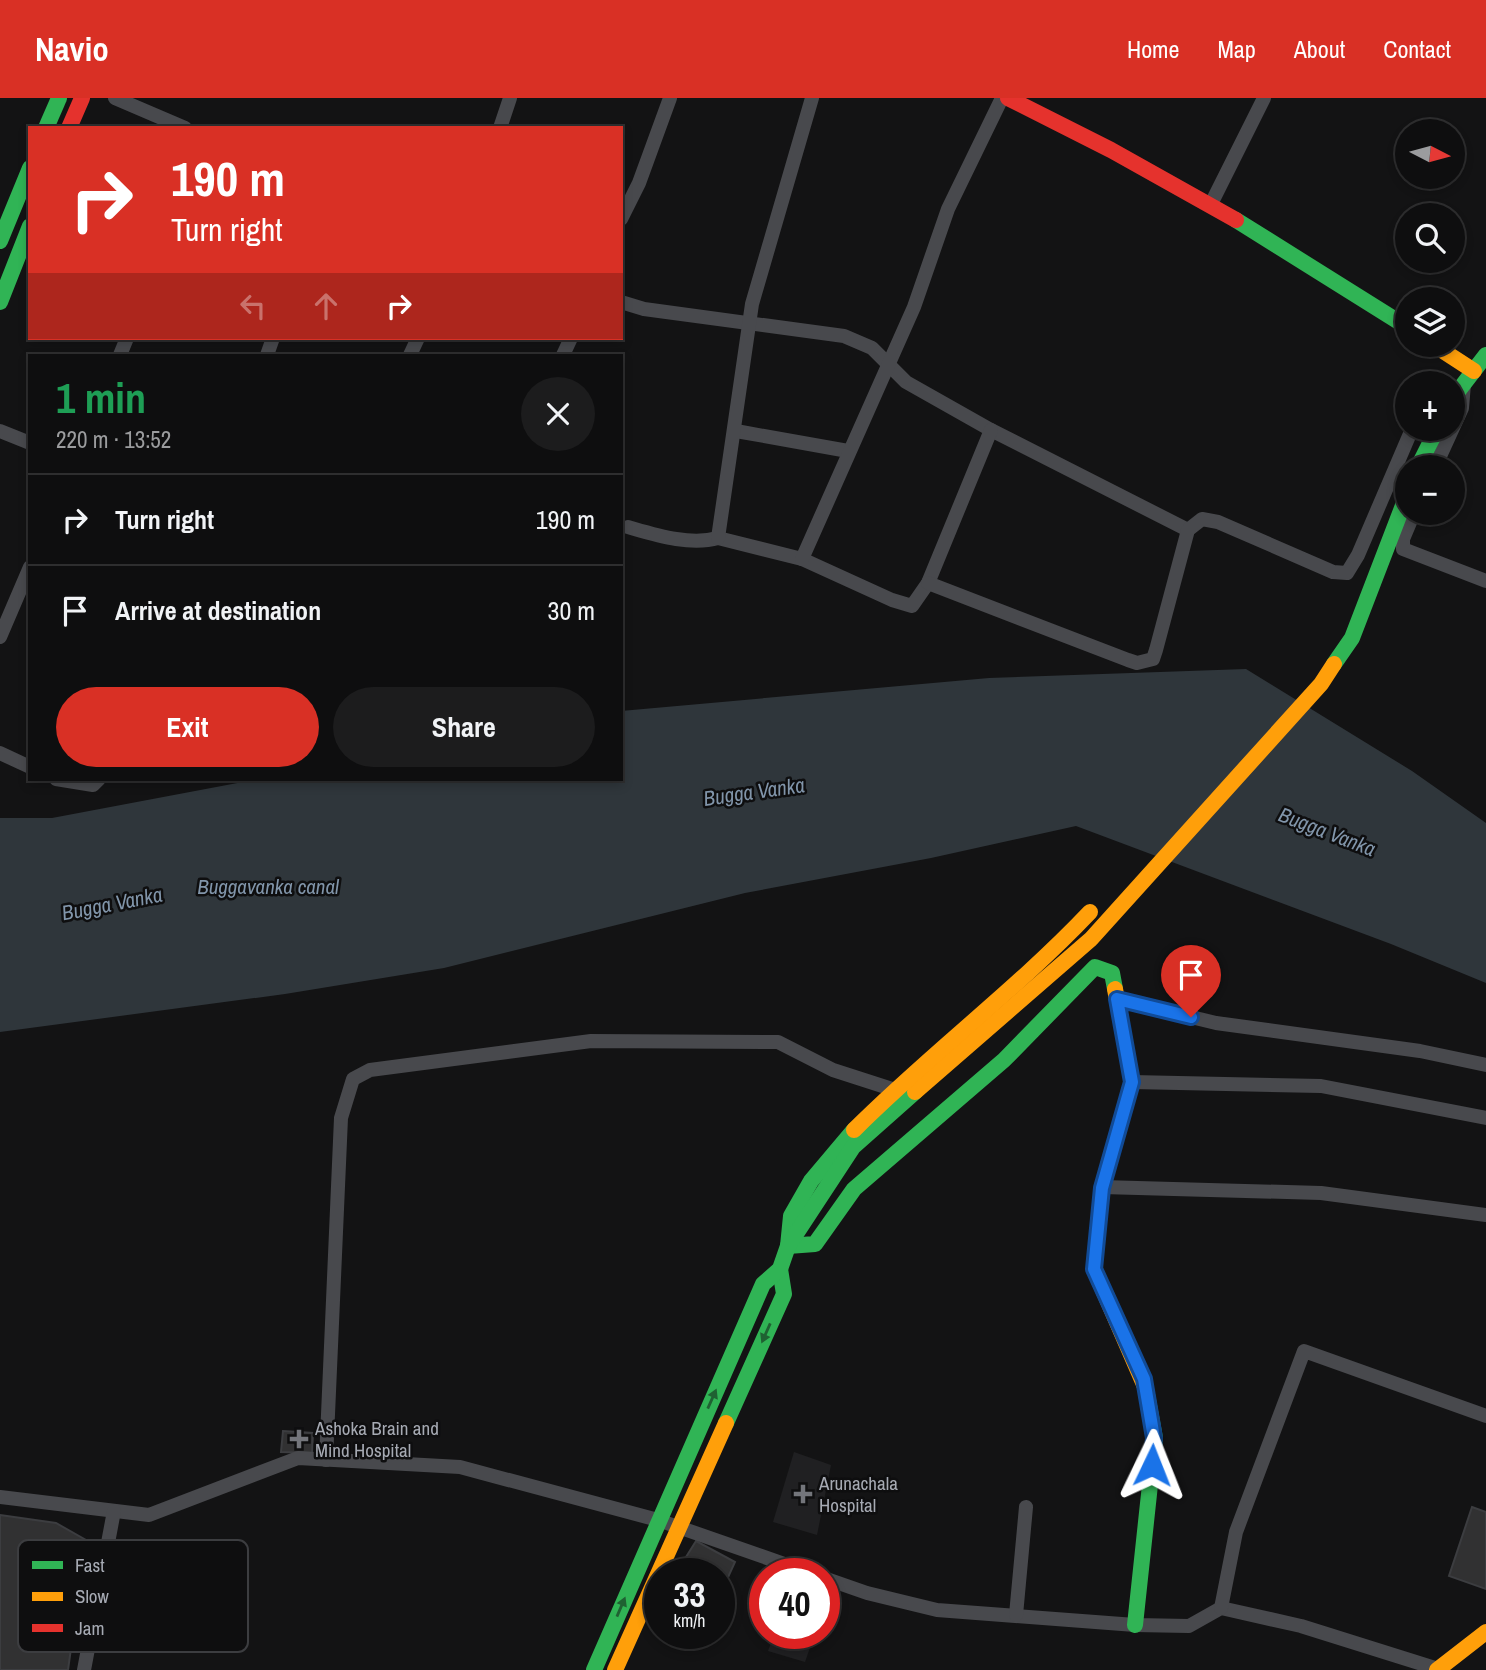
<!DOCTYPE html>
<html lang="en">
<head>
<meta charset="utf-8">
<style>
  body { margin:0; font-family:"Archivo Narrow",sans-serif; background:#1c1c1d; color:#f1f3f6; height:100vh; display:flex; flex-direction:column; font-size:26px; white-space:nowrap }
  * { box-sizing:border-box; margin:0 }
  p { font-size:23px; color:#9b9c9e }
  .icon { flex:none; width:38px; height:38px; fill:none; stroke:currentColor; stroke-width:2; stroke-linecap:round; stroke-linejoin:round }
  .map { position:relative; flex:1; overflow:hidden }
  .panel { position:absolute; left:28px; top:256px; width:595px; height:427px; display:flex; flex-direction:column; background:#0e0e0f; border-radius:0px; box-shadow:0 4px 10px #0003,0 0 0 2px #2e2e2f }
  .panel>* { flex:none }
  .hud { position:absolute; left:28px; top:28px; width:595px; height:214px; border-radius:0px; box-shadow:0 4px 10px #0003,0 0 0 2px #2e2e2f; background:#d93025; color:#fff; overflow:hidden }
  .needle { width:46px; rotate:96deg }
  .tools { position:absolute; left:1395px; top:21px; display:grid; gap:14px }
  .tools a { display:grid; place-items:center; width:70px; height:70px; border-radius:50%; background:#0e0e0f; box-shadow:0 4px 10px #0003,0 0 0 2px #2e2e2f; font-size:35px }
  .speed { position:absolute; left:644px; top:1460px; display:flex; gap:14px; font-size:35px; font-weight:700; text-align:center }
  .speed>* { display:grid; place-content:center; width:91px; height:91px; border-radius:50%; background:#0e0e0f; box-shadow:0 4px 10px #0003,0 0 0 2px #2e2e2f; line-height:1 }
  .speed small { font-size:18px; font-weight:400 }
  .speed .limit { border:10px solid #d22; background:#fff; color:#111 }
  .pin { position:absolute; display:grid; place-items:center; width:60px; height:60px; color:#fff; margin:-72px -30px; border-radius:50% 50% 50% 0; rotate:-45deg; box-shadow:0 0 7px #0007 }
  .pin .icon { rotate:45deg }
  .me { position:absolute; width:77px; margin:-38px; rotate:2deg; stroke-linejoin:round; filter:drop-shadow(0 0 5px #0008) }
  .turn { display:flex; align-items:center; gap:24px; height:147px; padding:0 28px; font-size:32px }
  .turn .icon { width:91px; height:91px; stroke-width:2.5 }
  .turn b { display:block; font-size:49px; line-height:60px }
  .lanes { display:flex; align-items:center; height:66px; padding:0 28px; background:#0003; justify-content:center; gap:35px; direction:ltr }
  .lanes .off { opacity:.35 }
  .round { display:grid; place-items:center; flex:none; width:74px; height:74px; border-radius:37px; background:#1c1c1d }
  .head { display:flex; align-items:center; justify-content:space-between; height:119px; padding:0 28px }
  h1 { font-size:42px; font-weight:800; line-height:52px; color:#1e9e55 }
  .button { display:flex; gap:14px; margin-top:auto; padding:14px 28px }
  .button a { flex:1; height:80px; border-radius:42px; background:#d93025; color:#fff; font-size:28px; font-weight:800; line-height:80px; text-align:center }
  .button a+a { background:#1c1c1d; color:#f1f3f6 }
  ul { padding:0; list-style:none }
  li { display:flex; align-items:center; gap:21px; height:91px; padding:0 28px; border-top:2px solid #2e2e2f }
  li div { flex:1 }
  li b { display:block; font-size:26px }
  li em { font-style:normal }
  header { display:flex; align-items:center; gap:42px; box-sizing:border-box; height:98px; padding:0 35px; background:#d93025; color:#fff }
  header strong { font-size:33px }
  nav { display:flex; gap:38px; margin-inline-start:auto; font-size:24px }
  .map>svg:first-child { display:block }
  .built { fill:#202022 }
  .water { fill:#2f363b }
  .building { fill:#313132; stroke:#3c3d40; stroke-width:2 }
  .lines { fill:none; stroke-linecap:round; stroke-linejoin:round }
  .street { stroke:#48494d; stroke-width:14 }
  .fast { stroke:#30b455; stroke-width:16 }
  .slow { stroke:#ff9f0a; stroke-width:16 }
  .jam { stroke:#e5322d; stroke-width:16 }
  .oneway { fill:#1f6132 }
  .route-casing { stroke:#114b97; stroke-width:18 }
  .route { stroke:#1a73e8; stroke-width:12 }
  .poi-dot { fill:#73757b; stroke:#0e0e0f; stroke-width:2.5 }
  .labels { text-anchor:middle; stroke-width:5; stroke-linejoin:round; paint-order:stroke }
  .poi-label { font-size:19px; fill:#a6aab3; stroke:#0e0e0f; text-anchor:start }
  .water-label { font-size:21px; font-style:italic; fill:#8195aa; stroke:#0e0e0f }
  .key { fill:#0e0e0f; stroke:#3c3d40; stroke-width:2 }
  .key-label { font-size:19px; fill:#a6aab3 }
</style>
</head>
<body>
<header>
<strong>Navio</strong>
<nav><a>Home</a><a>Map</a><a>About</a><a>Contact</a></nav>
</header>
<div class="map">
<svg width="1486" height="1572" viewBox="0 0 1486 1572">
  <rect width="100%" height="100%" fill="#131314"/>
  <!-- built -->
  <g class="built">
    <polygon points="794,1354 831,1367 817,1437 773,1424"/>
    <polygon points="775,1535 815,1535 805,1564 768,1553"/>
  </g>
  <!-- water -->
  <polygon class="water" points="1246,571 1412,673 1486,725 1486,885 1391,846 1076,728 931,760 745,795 444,870 285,896 0,934 0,720 52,720 259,681 621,681 621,613 989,580"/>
  <!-- building -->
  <g class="building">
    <polygon points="283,1333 313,1335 312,1355 281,1354"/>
    <polygon points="1472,1409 1486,1414 1486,1491 1449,1478"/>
    <polygon points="0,1417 56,1425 86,1442 68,1572 0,1572"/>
    <polygon points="696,1443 735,1464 719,1499 719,1475 676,1475"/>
  </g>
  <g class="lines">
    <!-- street -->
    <g class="street">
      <polyline points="115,0 185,30"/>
      <polyline points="500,30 510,0"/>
      <polyline points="1211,106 1264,0"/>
      <polyline points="621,121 639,85 670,0"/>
      <polyline points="621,204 644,211 844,238 872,250 906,284 991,332 1188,432"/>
      <polyline points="120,257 127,240"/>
      <polyline points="267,257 273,240"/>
      <polyline points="410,257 418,240"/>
      <polyline points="563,257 571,240"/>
      <polyline points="0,333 30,345"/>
      <polyline points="736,333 848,353"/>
      <polyline points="1435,369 1462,310 1464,286"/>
      <polyline points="1414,415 1403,441 1403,451 1486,483"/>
      <path d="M 628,429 C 656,437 690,448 718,440 L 802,461 L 892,502 L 912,508 L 928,485 L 991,332"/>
      <polyline points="718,440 752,206 812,0"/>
      <polyline points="802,461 914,209 948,111 1002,0"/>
      <polyline points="928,485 1128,562 1137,565 1153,561 1156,552 1188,432 1202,421 1218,424 1333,474 1347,475 1358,457 1412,331"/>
      <polyline points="0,539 30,469"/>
      <polyline points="0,655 30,669"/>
      <polyline points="56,681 93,687 99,681"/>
      <polyline points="1117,901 1216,925 1420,953 1486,967"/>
      <polyline points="1132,984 1321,988 1486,1020"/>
      <polyline points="1102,1089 1321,1095 1486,1117"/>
      <polyline points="326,1362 341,1020 353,981 370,972 591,943 778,944 833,972 895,992"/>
      <polyline points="0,1399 149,1417 298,1360 460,1369 658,1422 810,1475"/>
      <polyline points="824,1480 867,1495 937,1512 1135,1527 1189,1528 1221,1510 1301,1528 1438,1571"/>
      <polyline points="1221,1510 1236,1434 1304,1253 1486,1318"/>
      <polyline points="1016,1517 1026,1409"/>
      <polyline points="84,1572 114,1413"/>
    </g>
    <!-- fast -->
    <g class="fast">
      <polyline points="46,30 59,0"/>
      <polyline points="1236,122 1407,229"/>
      <polyline points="0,143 30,70"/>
      <polyline points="0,204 30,128"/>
      <polyline points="1452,301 1486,257"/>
      <polyline points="1418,369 1437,331"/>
      <polyline points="1334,566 1352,540 1407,397"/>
      <polyline points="854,1032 811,1083 791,1118 788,1148 815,1146 854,1091 1004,962 1095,869 1112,875 1115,891"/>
      <polyline points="726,1325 784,1196 780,1171"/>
      <polyline points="1135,1527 1155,1340 1146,1291"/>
      <polyline points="594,1572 763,1186 780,1171 788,1148 853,1049 915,994"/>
    </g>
    <!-- slow -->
    <g class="slow">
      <polyline points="1434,247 1474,273"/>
      <polyline points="1115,891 1132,984 1102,1089 1094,1171 1146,1291"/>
      <polyline points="915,994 1091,841 1321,586 1334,566"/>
      <path d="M 854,1032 C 930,956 1016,892 1090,814"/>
      <polyline points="615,1572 726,1325"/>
      <polyline points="1437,1572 1486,1534"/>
    </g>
    <!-- jam -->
    <g class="jam">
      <polyline points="1008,0 1111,52 1236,122"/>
      <polyline points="69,30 82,0"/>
    </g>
  </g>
  <!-- one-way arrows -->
  <defs><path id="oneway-solid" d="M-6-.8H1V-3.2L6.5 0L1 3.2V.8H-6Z" transform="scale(1.75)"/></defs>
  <g class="oneway">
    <use href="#oneway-solid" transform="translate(766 1235) rotate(114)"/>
    <use href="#oneway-solid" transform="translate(712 1301) rotate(-66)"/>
    <use href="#oneway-solid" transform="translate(621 1509) rotate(-67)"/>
  </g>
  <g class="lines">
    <!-- route casing -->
    <g class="route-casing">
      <polyline id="route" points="1152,1367 1154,1340 1144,1281 1094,1171 1102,1090 1132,984 1117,901 1191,919"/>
    </g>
    <!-- route -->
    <use href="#route" class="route"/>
  </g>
  <!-- markers -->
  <g class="poi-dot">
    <path d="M295.5 1330.5h7v7h7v7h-7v7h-7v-7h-7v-7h7z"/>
    <path d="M799.5 1385.5h7v7h7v7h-7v7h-7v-7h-7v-7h7z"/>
  </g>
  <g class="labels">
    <!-- poi labels -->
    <g class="poi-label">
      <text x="315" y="1337">Ashoka Brain and<tspan x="315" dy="22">Mind Hospital</tspan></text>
      <text x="819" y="1392">Arunachala<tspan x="819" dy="22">Hospital</tspan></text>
    </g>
    <!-- water labels -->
    <g class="water-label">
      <text transform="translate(754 694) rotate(-8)" y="7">Bugga Vanka</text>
      <text transform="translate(1327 734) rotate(21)" y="7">Bugga Vanka</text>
      <text x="268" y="796">Buggavanka canal</text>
      <text transform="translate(112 806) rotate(-11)" y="7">Bugga Vanka</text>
    </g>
  </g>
  <!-- legend -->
  <rect x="18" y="1442" width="230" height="112" rx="10" class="key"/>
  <rect x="32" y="1463" width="31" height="8" fill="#30b455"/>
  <rect x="32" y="1494" width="31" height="9" fill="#ff9f0a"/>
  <rect x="32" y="1526" width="31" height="8" fill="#e5322d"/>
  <g class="key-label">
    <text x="75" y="1474">Fast</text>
    <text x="75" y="1505">Slow</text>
    <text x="75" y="1537">Jam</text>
  </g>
</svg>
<div class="tools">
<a><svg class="needle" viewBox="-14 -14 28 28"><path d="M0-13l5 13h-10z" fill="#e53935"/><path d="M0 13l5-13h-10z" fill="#9b9c9e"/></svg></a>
<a><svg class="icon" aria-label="search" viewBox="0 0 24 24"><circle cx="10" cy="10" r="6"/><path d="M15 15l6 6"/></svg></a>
<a><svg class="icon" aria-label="layers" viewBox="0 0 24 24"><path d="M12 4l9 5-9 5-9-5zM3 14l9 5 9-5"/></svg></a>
<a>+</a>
<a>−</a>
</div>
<div class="speed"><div>33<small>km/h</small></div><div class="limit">40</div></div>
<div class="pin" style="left:1191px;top:919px;background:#d93025"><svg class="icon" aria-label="arrive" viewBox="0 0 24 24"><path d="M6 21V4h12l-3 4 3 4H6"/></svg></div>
<svg class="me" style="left:1152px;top:1367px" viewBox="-20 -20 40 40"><path d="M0-17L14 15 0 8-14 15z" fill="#1a73e8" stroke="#fff" stroke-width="4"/></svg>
<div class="hud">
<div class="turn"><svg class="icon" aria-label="right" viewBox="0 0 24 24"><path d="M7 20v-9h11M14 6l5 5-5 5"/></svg><div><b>190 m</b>Turn right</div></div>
<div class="lanes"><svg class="icon off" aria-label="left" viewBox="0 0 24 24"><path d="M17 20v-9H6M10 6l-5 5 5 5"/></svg><svg class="icon off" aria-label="ahead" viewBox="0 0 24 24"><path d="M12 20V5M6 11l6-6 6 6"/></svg><svg class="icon" aria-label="right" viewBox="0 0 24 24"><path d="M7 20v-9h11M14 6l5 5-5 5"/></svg></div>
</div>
<section class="panel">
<div class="head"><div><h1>1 min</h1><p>220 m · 13:52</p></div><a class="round"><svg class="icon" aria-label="close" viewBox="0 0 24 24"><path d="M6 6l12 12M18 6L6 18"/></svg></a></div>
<ul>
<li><svg class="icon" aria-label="right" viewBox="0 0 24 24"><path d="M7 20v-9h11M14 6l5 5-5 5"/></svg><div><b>Turn right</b></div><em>190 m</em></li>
<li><svg class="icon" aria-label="arrive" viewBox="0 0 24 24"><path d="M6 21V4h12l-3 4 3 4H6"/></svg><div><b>Arrive at destination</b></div><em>30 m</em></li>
</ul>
<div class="button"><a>Exit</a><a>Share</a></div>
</section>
</div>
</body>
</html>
